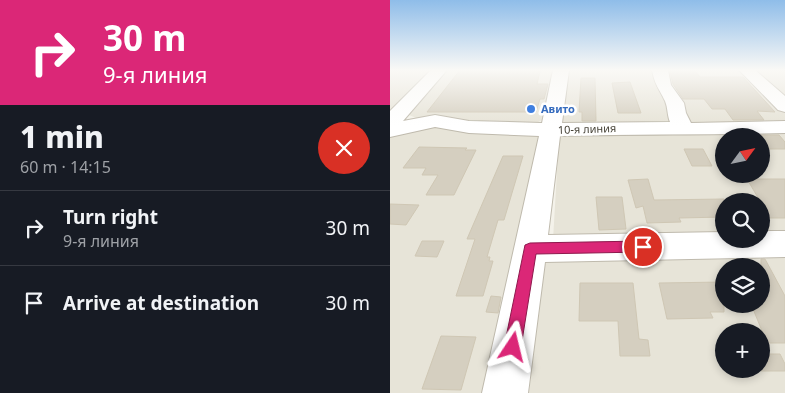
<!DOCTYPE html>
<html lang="en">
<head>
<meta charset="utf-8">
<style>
  body { margin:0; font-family:"Noto Sans",sans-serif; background:#242831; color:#f1f3f6; height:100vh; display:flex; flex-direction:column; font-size:19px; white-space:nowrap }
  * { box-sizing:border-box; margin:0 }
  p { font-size:16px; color:#9ea1a6 }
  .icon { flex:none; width:28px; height:28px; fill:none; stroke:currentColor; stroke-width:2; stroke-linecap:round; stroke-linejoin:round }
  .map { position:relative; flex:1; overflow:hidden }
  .panel { display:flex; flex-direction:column; background:#171b24; width:390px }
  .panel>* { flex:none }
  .guide { background:#db2777; color:#fff; overflow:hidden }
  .needle { width:32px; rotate:57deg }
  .tools { position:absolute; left:325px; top:128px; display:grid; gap:10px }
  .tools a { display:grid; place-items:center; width:55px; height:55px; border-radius:50%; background:#171b24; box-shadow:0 2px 8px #0003; font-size:25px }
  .pin { position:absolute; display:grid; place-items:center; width:42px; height:42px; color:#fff; margin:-21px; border:2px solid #fff; border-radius:50%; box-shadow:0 1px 5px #0007 }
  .me { position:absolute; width:55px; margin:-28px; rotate:10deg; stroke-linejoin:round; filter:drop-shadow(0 0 4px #0008) }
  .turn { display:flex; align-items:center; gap:18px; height:105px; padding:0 20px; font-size:22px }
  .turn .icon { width:65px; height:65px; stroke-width:2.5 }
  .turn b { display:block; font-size:35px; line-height:42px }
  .round { display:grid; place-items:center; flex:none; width:52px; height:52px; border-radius:26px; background:#242831 }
  .head { display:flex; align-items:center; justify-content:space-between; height:85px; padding:0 20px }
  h1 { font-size:30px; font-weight:800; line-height:38px }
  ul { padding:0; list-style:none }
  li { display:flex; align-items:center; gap:15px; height:75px; padding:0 20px; border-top:1px solid #363941 }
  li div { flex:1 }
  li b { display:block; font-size:19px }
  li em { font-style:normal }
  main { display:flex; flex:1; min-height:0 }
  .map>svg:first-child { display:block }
  .residential { fill:#e7e4d8; fill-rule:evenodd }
  .building { fill:#d5cfc0; stroke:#cfc7b4 }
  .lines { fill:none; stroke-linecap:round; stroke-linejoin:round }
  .minor-casing { stroke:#bfbaad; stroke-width:2 }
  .minor { fill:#fff; fill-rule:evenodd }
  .route { fill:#db2777; stroke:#8e194d }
  .shop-dot { fill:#3f7fe0; stroke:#fff; stroke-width:2 }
  .labels { text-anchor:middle; stroke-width:5; stroke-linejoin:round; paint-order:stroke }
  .far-shop-label { font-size:11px; font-weight:bold; fill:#366cbe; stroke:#fff; text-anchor:start }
  .far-street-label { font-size:11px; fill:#474338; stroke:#fff }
</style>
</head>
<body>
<main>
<section class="panel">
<div class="guide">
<div class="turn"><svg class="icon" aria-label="right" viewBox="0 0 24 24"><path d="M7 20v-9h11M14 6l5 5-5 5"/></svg><div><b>30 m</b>9-я линия</div></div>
</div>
<div class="head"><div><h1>1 min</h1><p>60 m · 14:15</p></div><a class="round" style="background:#d93025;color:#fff"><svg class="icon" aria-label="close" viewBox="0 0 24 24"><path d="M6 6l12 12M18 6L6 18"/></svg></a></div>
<ul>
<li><svg class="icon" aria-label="right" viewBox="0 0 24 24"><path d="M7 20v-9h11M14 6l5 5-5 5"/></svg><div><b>Turn right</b><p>9-я линия</p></div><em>30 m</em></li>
<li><svg class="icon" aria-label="arrive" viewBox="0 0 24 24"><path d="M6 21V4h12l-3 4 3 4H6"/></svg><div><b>Arrive at destination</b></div><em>30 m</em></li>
</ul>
</section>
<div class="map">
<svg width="395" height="393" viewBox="0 0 395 393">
  <rect width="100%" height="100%" fill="#f4f2ea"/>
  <!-- residential -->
  <g class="residential">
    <polygon points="0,70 47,70 0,120"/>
    <polygon points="52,70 165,70 156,118 144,124 31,120 19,115 17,111"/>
    <polygon points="178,70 267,70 283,122 172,123"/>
    <polygon points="273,70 354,70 395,108 395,124 300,125"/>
    <polygon points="358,70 395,70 395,104"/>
    <polygon points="48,125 151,136 107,393 0,393 0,136"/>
    <path d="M 395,132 L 395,241 L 163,240 L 169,137 L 178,133 ZM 334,136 L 371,136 L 371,174 L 334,174 ZM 334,201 L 371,201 L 371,239 L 334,239 Z"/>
    <path d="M 395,252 L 395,393 L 139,393 L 153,266 L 159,261 ZM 334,266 L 371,266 L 371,304 L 334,304 ZM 334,331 L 371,331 L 371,369 L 334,369 Z"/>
  </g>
  <!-- building -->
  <g class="building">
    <polygon points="70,70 150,71 147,84 158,84 154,99 150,99 146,112 37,112"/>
    <polygon points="304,70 310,77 353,77 385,112 367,111 374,120 343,120 335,109 322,109 314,99 293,99 283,84 280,71"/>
    <polygon points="191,78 205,78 206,121 192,121 192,112 189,112"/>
    <polygon points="240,82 251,113 228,113 222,83"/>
    <polygon points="371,135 389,135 395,142 395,149 380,149 371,139"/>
    <polygon points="29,147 77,148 75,150 86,150 64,195 36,195 48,175 32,175 36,168 13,168"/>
    <polygon points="294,149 313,149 322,166 302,166"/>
    <polygon points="113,156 133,156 114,220 108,220 97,257 100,257 99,261 103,261 93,296 66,296 85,239 77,239"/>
    <polygon points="258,179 264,200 334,199 334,217 289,218 291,222 257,223 253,206 246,208 238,180"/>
    <polygon points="357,179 395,179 395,218 380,218"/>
    <polygon points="206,197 232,197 236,229 209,230"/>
    <polygon points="0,204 29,205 16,225 0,224"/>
    <polygon points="32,241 54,241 47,257 25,256"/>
    <polygon points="371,259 375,259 395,296 395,343 377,343 361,304 371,304"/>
    <polygon points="334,282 334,312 320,312 323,318 277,319 269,283"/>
    <polygon points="190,283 243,283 249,339 258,340 260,356 230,356 228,321 189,321"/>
    <polygon points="101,296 111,297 108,313 96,312"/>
    <polygon points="51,336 86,337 71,390 32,389"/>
    <polygon points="371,354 390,354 395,364 395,371 371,371"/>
  </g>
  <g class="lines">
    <!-- minor casing -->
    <g class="minor-casing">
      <g id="minor">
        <path d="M 41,70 L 57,70 L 13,121 L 45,115 L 79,121 L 152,123 L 163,70 L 179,70 L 172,123 L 280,122 C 277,115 278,108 275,101 C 269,88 265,86 262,70 L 278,70 L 281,85 L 294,103 L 296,113 L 301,123 L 395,121 L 395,133 C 320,135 245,134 170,136 L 158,235 L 334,232 L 334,239 L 371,239 L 371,231 L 395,231 L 395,257 L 155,262 L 138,393 L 92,393 L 149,136 L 79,133 L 45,127 L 0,137 L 0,111 Z"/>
        <polygon points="349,70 365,70 395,96 395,112 388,110"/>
      </g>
    </g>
    <!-- minor -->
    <use href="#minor" class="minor"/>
  </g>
  <!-- sky -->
  <linearGradient id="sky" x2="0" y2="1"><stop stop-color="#8fbde9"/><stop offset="0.56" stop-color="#faf9f6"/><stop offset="1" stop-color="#faf9f6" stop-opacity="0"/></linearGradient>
  <rect width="395" height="125" fill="url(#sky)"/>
  <!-- route -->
  <polygon class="route" points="253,241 257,243 259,247 257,251 253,252 146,254 131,347 129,353 123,356 116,353 114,347 135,245 140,243"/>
  <!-- markers -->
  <circle class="shop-dot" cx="141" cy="109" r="5"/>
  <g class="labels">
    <!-- far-shop labels -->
    <g class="far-shop-label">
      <text x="151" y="113">Авито</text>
    </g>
    <!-- far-street labels -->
    <g class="far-street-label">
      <text transform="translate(197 129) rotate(-2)" y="4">10-я линия</text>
    </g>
  </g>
</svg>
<div class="tools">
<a><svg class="needle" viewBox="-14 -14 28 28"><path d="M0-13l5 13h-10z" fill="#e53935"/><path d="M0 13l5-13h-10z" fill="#9ea1a6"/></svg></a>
<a><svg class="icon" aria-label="search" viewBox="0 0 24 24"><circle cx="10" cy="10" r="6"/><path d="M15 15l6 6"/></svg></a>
<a><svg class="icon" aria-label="layers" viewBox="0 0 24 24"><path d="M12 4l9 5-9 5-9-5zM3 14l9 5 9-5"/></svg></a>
<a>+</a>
</div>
<div class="pin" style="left:253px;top:247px;background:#d93025"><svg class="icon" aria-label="arrive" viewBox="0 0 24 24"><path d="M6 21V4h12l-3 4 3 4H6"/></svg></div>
<svg class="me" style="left:123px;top:347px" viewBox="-20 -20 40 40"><path d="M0-17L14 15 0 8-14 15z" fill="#db2777" stroke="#fff" stroke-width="4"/></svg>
</div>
</main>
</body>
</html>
